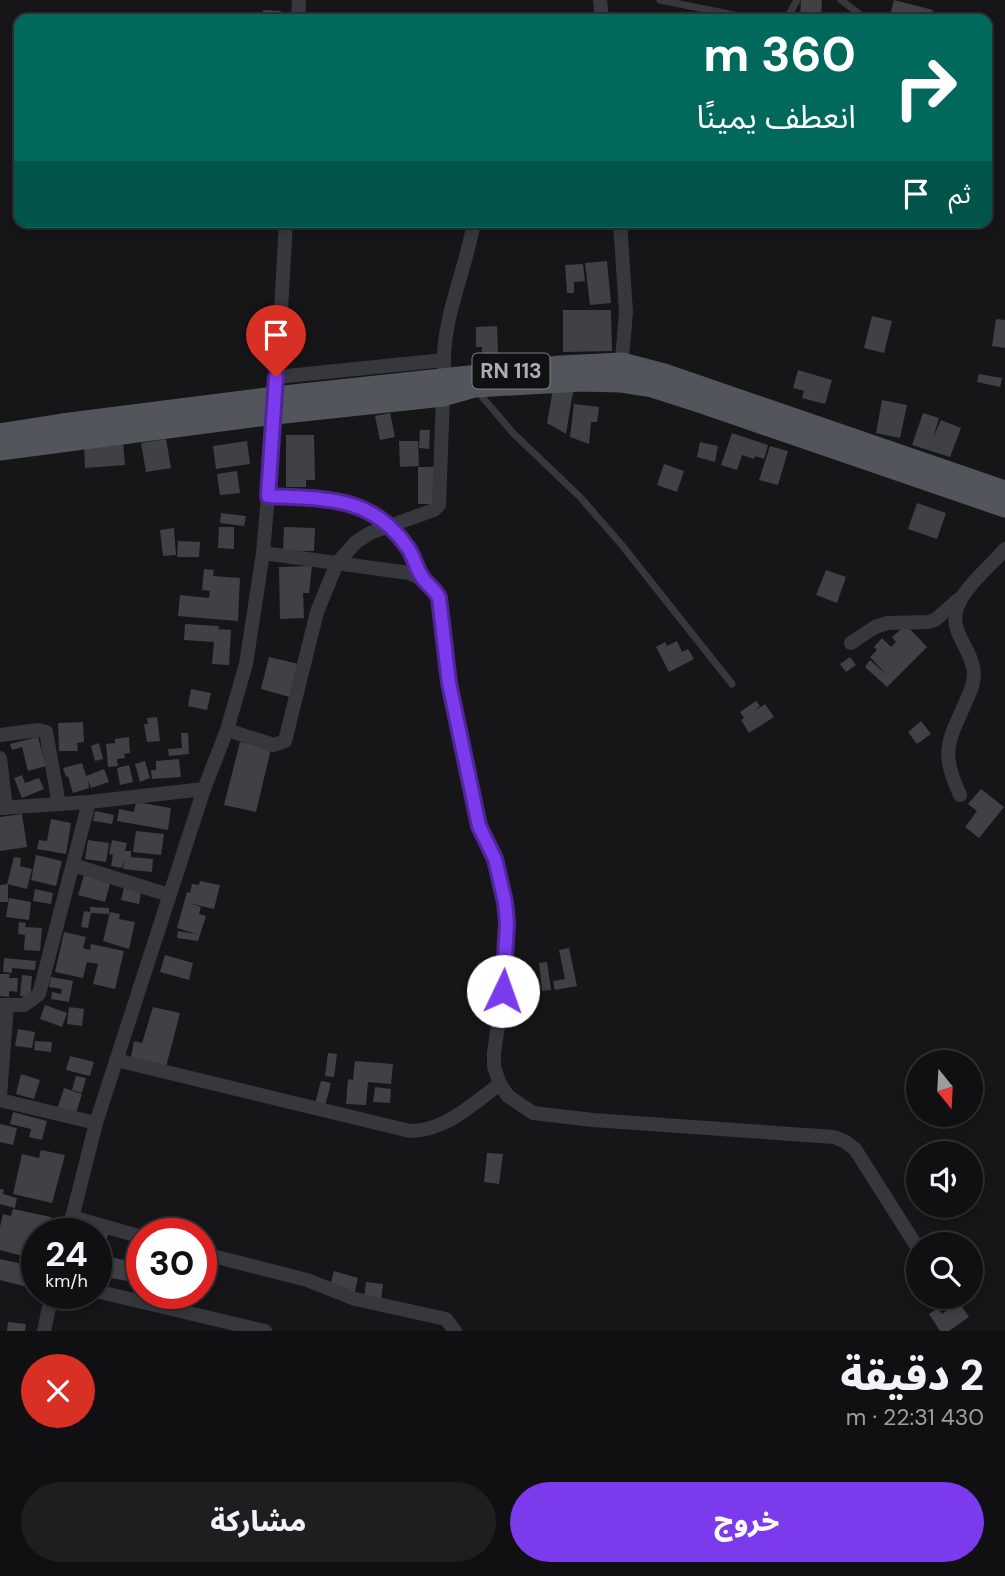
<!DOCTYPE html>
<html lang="ar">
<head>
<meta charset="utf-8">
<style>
  body { margin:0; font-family:"DM Sans","Noto Sans Arabic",sans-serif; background:#1e1e20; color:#f1f3f6; direction:rtl; height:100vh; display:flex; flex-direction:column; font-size:26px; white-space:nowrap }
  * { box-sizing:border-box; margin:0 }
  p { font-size:23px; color:#9c9d9f }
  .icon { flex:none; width:38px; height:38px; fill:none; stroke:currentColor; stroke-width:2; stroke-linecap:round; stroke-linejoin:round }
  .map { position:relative; height:1331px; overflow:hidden; direction:ltr }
  .drawer { display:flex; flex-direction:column; background:#101012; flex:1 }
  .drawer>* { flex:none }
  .top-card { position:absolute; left:14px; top:14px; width:978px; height:214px; border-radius:14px; box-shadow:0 4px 10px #0003,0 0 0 2px #303032; direction:rtl; background:#00695c; color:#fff; overflow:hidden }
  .needle { width:46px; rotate:162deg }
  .tools { position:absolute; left:906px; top:1050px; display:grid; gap:14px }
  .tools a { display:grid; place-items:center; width:77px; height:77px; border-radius:50%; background:#101012; box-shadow:0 4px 10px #0003,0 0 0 2px #303032; font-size:35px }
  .speed { position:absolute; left:21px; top:1218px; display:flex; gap:14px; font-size:35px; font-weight:700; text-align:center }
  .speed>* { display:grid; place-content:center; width:91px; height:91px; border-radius:50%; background:#101012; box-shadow:0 4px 10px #0003,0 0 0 2px #303032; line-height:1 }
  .speed small { font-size:18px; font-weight:400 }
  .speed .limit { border:10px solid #d22; background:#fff; color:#111 }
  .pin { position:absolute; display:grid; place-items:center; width:60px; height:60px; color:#fff; margin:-72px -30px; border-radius:50% 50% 50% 0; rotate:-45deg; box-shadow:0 0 7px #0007 }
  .pin .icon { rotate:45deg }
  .me { position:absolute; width:77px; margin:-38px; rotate:3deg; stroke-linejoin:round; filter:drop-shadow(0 0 5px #0008) }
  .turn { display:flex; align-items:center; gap:24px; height:147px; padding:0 21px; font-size:32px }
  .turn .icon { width:91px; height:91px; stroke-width:2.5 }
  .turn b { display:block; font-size:49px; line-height:60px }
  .then { display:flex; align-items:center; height:66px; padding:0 21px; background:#0003; gap:14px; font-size:26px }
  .round { display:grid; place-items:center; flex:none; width:74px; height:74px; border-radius:37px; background:#1e1e20 }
  .overview { display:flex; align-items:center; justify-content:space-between; height:119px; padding:0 21px }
  h1 { font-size:42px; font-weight:800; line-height:52px }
  .cta { display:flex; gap:14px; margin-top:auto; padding:14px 21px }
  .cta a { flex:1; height:80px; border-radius:42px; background:#7c3aed; color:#fff; font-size:28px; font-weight:800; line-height:80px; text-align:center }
  .cta a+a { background:#1e1e20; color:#f1f3f6 }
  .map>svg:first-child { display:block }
  .building { fill:#404145 }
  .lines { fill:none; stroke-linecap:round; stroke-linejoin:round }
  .lane { stroke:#37383d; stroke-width:7 }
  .street { stroke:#37383d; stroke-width:14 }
  .primary { stroke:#53555c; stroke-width:21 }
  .route-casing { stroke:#51269a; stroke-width:18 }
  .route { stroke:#7c3aed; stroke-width:12 }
  .labels { text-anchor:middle; stroke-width:7; stroke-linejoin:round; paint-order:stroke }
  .shield { fill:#111113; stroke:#7b7e86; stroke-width:2 }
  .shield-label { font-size:21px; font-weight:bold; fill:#a8adb8 }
</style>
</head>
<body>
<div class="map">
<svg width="1005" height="1331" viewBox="0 0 1005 1331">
  <rect width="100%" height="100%" fill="#161618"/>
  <!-- building -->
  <g class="building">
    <polygon points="801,0 822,0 821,19 800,19"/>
    <polygon points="894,0 933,10 930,19 889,19"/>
    <polygon points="263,10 281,11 280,19 263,19"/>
    <polygon points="607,261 611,303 590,305 585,263"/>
    <polygon points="583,264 585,281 574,282 574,293 567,293 565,265"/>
    <polygon points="563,310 611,310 612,351 563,352"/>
    <polygon points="872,316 892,321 884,353 864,348"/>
    <polygon points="996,319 1005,320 1005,348 992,346"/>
    <polygon points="497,326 498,353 482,353 482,347 476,347 476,327"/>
    <polygon points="798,370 832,380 825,404 802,398 804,391 793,388"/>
    <polygon points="979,374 1002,378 1000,387 977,382"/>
    <polygon points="575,388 572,397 566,434 547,423 553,389"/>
    <polygon points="882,400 907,405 900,438 876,433"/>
    <polygon points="574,404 599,407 597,422 591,422 589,444 570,437"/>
    <polygon points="390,413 395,437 380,440 375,416"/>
    <polygon points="923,413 939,418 933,438 941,420 961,428 950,457 912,445"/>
    <polygon points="420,430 430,430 429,449 419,448"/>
    <polygon points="732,433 768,445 764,459 755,456 754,459 742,455 737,470 721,465"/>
    <polygon points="286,435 314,435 315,480 306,480 306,487 286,487"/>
    <polygon points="166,439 171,468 146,472 141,443"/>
    <polygon points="247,441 250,464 216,469 213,446"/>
    <polygon points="399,441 418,441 419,466 400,467"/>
    <polygon points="123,442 125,465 85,468 84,445"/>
    <polygon points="700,442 718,446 715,462 697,457"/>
    <polygon points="770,446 788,451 778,485 759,480"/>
    <polygon points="664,464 684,471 677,492 657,485"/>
    <rect x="418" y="467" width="19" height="37"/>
    <polygon points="237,471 240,493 220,495 217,474"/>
    <polygon points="917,503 946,513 937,539 908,529"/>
    <polygon points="221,513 246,516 244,526 220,523"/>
    <polygon points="219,527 234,527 234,549 218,548"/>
    <polygon points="284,527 315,528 314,551 283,551"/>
    <polygon points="174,528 176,555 163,556 160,530"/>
    <polygon points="178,541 200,542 199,557 177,557"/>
    <polygon points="312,566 309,593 303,593 304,618 280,619 279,567"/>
    <polygon points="204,569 214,570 213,576 240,578 238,621 178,616 180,595 209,598 210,591 202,590"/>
    <polygon points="826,570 846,577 837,603 816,595"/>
    <polygon points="185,624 219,626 218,629 231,630 229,665 212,664 214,642 184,640"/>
    <polygon points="906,625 927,647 887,687 865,667 870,660 887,675 870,657 877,650 874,647 882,638 891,647 896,642 892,637"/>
    <polygon points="677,641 682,652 688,649 694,659 669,672 656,647 665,642 667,646"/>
    <polygon points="269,657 299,664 290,697 261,689"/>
    <polygon points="850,657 856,665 846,672 840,664"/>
    <polygon points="191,689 211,693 207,710 188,706"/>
    <polygon points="756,701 760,706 754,711 765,704 774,717 749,733 741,720 744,718 740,712"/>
    <polygon points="157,717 160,741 147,742 144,724 148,724 147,718"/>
    <polygon points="921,721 931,734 917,744 908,732"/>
    <polygon points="83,722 84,742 77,743 78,751 59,751 58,723"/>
    <polygon points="181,733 188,733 189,754 169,756 168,749 182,748"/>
    <polygon points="38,737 46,766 28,771 22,747 12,750 10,744"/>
    <polygon points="129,737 130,753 124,754 125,758 117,759 118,766 108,767 106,744 115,743 115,739"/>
    <polygon points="240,742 271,749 256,812 224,805"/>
    <polygon points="99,743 103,759 95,761 91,746"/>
    <polygon points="179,759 181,777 152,779 151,770 156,770 156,761"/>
    <polygon points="145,761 150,778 140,782 135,764"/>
    <polygon points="82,763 86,776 104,769 109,782 91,788 88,780 89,788 73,793 68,776 66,777 63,768"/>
    <polygon points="129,765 133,782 120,785 117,768"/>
    <polygon points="22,775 25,783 39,778 44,789 22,798 14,778"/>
    <polygon points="981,789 1004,807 979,838 965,827 977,811 968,804"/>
    <polygon points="136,802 171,808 168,830 117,821 119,809 134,812"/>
    <polygon points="95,811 114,815 112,824 93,821"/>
    <polygon points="22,814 27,847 0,851 0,817"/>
    <polygon points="51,819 71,823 66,854 37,849 39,840 47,841"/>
    <polygon points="136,831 164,834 161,855 133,852"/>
    <polygon points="88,840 109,843 106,862 85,859"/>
    <polygon points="112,840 127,843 125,851 131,851 131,857 153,859 152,872 123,869 124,859 122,868 111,866 113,855 109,854"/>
    <polygon points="36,855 62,861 56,886 31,880"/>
    <polygon points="14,857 21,858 20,866 32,869 27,889 7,884"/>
    <polygon points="85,872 111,880 105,902 78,895"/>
    <polygon points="200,881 220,885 214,909 189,903 201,907 199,914 206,916 198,941 177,938 178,931 196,934 177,928 187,892 190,893 192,884 199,885"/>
    <polygon points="125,883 142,887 139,904 121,900"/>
    <polygon points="8,884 8,902 0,902 0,885"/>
    <polygon points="35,889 53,893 51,904 33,901"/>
    <polygon points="9,898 31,902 29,920 6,917"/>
    <polygon points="90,907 109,908 109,914 91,913 88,928 81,927 84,911 90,912"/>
    <polygon points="110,912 120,914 119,919 135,922 129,949 103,941"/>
    <polygon points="19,922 26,923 25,927 42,928 40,951 24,950 25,935 18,934"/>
    <polygon points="64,932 86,937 83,948 90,950 91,944 124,951 115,989 93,984 98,964 87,962 83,978 55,972"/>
    <polygon points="569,948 577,986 555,990 553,981 565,979 559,950"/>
    <polygon points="165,955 193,963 189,980 160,972"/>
    <polygon points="4,958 36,961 35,970 12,968 12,973 3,972"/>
    <polygon points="547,962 551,990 542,991 539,963"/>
    <polygon points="0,974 10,974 9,978 18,978 17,992 9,991 9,997 0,996"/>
    <polygon points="22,975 32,976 30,997 20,996"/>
    <polygon points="51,977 73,981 69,1002 51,999 52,992 61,994 62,989 49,987"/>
    <polygon points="45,1005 67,1013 62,1027 40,1019"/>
    <polygon points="69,1007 84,1009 82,1026 67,1024"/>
    <polygon points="153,1007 180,1013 166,1067 131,1057 134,1041 142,1043"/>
    <polygon points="18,1029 35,1032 32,1048 15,1046"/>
    <polygon points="35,1041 52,1042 51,1052 34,1050"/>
    <polygon points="328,1053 337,1054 334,1077 325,1076"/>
    <polygon points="70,1056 94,1062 90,1076 66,1070"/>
    <polygon points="355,1061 393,1064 391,1084 368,1082 366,1105 346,1104 348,1079 353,1080"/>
    <polygon points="21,1074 40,1080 34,1099 16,1094"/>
    <polygon points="76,1076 86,1078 82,1093 72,1090"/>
    <polygon points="321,1081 331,1083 325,1106 315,1103"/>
    <polygon points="375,1087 391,1089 390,1103 373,1102"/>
    <polygon points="64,1088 82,1094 76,1113 58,1107"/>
    <polygon points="13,1112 47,1121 42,1140 29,1137 31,1129 10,1124"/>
    <polygon points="0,1124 17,1128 13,1145 0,1142"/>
    <polygon points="41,1150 65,1155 52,1203 13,1194 22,1154 39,1158"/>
    <polygon points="487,1153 503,1154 499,1184 484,1182"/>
    <polygon points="0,1189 4,1190 3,1194 17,1198 15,1208 0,1204"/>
    <polygon points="13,1209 51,1217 47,1234 32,1231 37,1233 34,1259 0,1250 0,1227 3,1214 11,1216"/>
    <polygon points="88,1229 108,1234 97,1281 96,1234 87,1234"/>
    <polygon points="111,1257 132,1262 127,1281 106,1277"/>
    <polygon points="0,1259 36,1267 31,1288 0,1280"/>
    <polygon points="334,1271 358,1278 354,1295 329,1289"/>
    <polygon points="366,1282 383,1284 381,1302 364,1300"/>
    <polygon points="959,1302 969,1317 949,1331 940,1331 929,1314 938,1308 942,1314"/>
    <polygon points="8,1322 26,1324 25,1331 7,1331"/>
  </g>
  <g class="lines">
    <!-- lane -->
    <g class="lane">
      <polyline points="660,0 754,19"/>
      <polyline points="841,0 866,19"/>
      <polyline points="783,19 790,13 797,0"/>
      <polyline points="477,391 514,434 580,497 621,544 732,684"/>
    </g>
    <!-- street -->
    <g class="street">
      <polyline points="600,0 602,19"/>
      <polyline points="298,19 299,0"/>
      <polyline points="620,222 626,312 621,371"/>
      <path d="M 444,367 C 442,318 466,270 474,222"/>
      <polyline points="277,377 444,360"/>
      <path d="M 268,496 C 350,501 385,497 423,579"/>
      <path d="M 263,553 L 409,573 C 423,579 432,584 439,598 L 448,683 L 479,826 L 495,859 L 505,902 L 507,923 L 503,991 L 494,1053 L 494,1067 L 500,1084 L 508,1096 L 533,1113 L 593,1120 L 834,1137 L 844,1141 L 855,1149 L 919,1250"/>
      <polyline points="851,643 875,627 887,623 928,622 935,620 959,599"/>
      <polyline points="227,730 274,745 285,741 317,612 337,563 356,542 370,533 434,510 439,505 443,396"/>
      <polyline points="0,735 38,730 46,732 59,804"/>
      <polyline points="0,758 6,808"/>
      <path d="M 960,795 C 939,750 949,741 967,699 C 971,690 974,683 974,673 C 973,651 951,634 956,612 C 960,590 991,566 1005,549"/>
      <polyline points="0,808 89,802 204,789"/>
      <polyline points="73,865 169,895"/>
      <polyline points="0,1005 7,1005 0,1096"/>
      <polyline points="7,1005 24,1005 39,994 89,802"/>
      <path d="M 116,1060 L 410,1131 C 446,1131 472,1104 500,1084"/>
      <polyline points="0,1100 96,1123"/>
      <polyline points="72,1217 142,1237"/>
      <polyline points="68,1234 96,1123 204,789 227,730 246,664 263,553 275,414 286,222"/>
      <polyline points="201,1253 307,1280 355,1299 446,1319 455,1331"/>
      <polyline points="96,1291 265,1331"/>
      <polyline points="44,1331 52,1293"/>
    </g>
    <!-- primary -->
    <g class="primary">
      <polyline points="0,434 62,424 275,397 560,366 622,363 664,374 1005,491"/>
      <polyline points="0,450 275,414 443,396 475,387 581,381 620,382 652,387 699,402 1005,507"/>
    </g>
  </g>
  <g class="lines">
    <!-- route casing -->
    <g class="route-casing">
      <path id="route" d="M 276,377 L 268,496 C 325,499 372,495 408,548 C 414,557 416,568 422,577 C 427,585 435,589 439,598 L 449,683 L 479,826 L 495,859 L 505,902 L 507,923 L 503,991"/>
    </g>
    <!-- route -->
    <use href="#route" class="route"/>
  </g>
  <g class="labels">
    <!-- shield labels -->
    <rect class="shield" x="472.5" y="353.5" width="77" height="35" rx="5"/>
    <g class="shield-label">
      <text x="511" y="378">RN 113</text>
    </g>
  </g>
</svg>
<div class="tools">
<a><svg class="needle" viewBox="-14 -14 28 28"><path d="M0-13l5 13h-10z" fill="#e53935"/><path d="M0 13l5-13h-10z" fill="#9c9d9f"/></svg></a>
<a><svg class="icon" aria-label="sound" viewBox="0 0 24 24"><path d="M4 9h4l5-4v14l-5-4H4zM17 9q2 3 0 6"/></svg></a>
<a><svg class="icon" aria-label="search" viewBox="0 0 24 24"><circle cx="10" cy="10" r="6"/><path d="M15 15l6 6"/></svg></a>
</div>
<div class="speed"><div>24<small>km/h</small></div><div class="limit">30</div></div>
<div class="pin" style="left:276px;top:377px;background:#d93025"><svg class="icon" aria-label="arrive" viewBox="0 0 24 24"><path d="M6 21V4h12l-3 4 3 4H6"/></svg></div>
<svg class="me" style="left:503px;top:991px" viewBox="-20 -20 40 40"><circle r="19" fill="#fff"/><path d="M0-13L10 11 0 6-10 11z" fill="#7c3aed"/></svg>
<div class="top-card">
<div class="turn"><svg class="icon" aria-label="right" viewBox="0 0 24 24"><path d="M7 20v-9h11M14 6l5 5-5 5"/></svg><div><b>360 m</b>انعطف يمينًا</div></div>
<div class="then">ثم<svg class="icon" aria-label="arrive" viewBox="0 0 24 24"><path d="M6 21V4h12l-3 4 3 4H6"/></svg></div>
</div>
</div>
<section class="drawer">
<div class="overview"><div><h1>2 دقيقة</h1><p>430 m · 22:31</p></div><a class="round" style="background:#d93025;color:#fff"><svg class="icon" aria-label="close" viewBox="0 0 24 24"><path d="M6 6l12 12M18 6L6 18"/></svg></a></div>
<div class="cta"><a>خروج</a><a>مشاركة</a></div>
</section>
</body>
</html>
